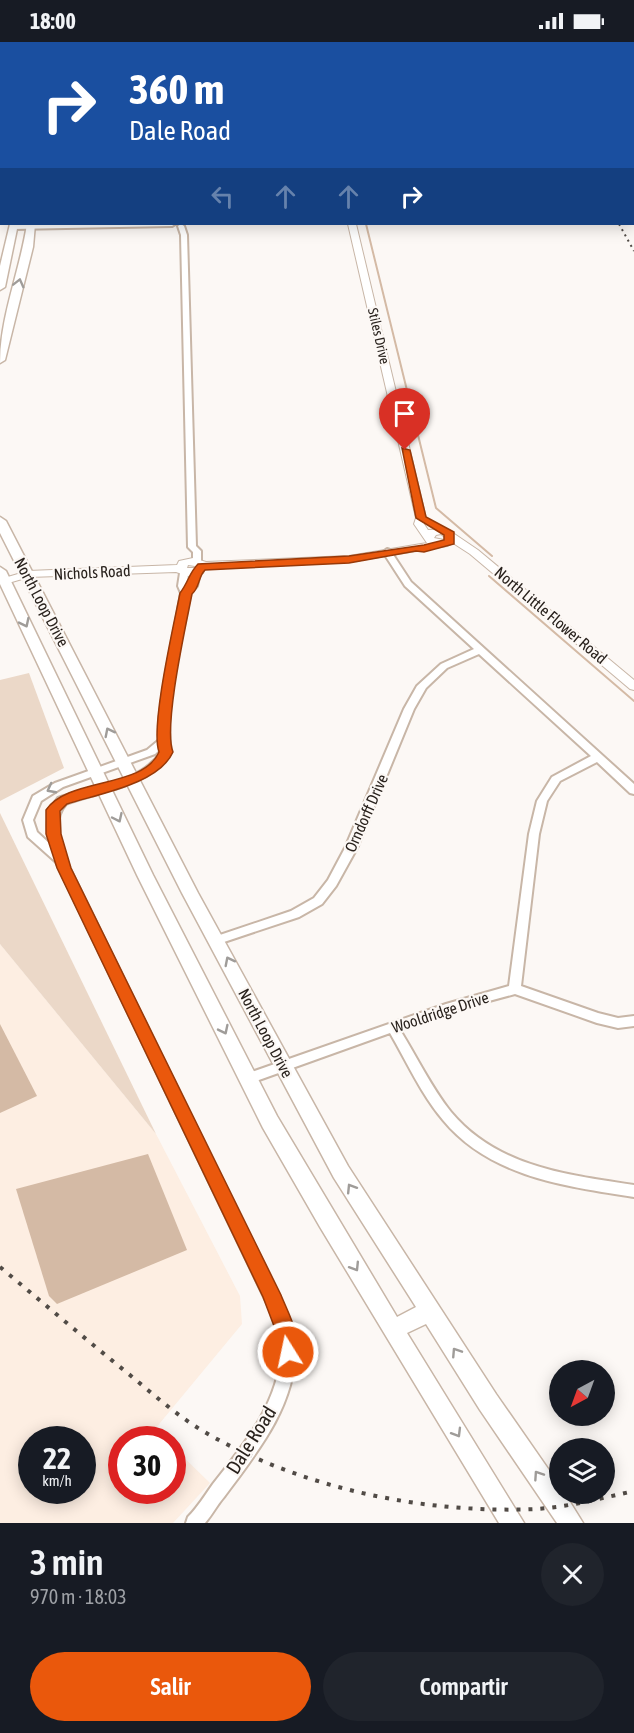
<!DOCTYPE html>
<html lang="es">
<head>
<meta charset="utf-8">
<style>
  body { margin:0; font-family:"Asap Condensed",sans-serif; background:#20242c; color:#f1f3f6; height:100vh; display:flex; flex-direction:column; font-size:22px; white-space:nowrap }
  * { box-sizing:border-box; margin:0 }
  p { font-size:20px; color:#9ea1a6 }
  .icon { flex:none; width:33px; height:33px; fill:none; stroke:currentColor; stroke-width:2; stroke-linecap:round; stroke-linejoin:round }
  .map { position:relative; height:1481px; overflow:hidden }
  .panel { display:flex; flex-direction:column; background:#171b24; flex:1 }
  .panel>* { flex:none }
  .guide { position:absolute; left:0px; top:0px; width:634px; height:183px; box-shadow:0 3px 15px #0003; background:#1a4fa0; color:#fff; overflow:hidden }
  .needle { width:39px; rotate:221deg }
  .tools { position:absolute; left:549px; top:1318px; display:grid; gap:12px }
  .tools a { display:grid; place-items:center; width:66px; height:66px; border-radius:50%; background:#171b24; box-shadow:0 3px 15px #0003; font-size:30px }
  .speed { position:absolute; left:18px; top:1384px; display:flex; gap:12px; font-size:30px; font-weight:700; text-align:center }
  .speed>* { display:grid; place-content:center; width:78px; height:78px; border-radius:50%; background:#171b24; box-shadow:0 3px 15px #0003; line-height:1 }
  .speed small { font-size:15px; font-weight:400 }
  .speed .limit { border:9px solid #d22; background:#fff; color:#111 }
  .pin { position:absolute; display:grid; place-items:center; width:51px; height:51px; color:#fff; margin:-62px -26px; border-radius:50% 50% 50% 0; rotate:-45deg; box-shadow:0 0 6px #0007 }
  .pin .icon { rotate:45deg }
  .me { position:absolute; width:66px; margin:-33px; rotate:350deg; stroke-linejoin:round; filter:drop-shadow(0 0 4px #0008) }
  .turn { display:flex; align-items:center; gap:21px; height:126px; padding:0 30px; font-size:27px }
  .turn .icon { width:78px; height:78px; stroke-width:2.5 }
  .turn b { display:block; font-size:42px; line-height:51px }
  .lanes { display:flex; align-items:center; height:57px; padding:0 30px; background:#0003; justify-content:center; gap:30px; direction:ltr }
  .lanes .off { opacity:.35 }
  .round { display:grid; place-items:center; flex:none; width:63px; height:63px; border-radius:32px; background:#20242c }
  .headline { display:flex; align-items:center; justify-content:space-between; height:102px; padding:0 30px }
  h1 { font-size:36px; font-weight:600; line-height:45px }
  .cta { display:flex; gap:12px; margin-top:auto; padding:12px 30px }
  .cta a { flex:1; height:69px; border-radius:36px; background:#ea580c; color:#fff; font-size:24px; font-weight:600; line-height:69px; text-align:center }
  .cta a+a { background:#20242c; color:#f1f3f6 }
  .status { display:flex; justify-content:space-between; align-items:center; height:42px; padding:0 30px; background:#171b24; direction:ltr }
  .status svg { height:16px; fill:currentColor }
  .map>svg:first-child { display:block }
  .built { fill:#fdeee2; fill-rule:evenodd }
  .green { fill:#ebd8c8 }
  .water { fill:#d4baa5 }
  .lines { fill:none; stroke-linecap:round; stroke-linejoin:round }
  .stream { stroke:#d4baa5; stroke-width:2 }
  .canal { fill:#d4baa5; fill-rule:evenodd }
  .minor-casing { stroke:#c8b6a7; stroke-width:4 }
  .tertiary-casing { stroke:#c8b6a7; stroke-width:2 }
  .secondary-casing { stroke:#c8b6a7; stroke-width:3 }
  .minor { fill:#fff; fill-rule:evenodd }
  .tertiary { fill:#fff; fill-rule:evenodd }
  .secondary { fill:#fff; fill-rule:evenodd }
  .rail-far1 { stroke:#514b46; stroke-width:2; stroke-dasharray:2 4; stroke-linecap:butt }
  .rail { stroke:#514b46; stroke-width:4; stroke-dasharray:4 8; stroke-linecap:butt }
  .oneway { stroke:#9f9c99 }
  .route { fill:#ea580c; stroke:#983908; stroke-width:1.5 }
  .labels { text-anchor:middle; stroke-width:4.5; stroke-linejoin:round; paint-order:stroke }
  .far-street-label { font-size:14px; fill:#29221d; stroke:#fcf8f5 }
  .street-label { font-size:16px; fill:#29221d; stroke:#fcf8f5 }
  .near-street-label { font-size:20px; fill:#29221d; stroke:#fcf8f5 }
</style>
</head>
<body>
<div class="status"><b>18:00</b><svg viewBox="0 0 49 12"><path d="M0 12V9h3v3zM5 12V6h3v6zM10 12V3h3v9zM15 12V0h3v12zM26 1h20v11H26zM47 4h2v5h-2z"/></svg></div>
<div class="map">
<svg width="634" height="1481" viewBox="0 0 634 1481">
  <rect width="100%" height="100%" fill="#fcf8f5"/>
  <!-- built -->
  <path class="built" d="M 0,902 L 156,1092 L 240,1254 L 242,1282 L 155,1387 L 166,1398 L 122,1398 L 122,1449 L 172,1449 L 173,1405 L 210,1441 L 173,1481 L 0,1481 ZM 32,1398 L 82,1398 L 82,1449 L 32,1449 Z"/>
  <!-- green -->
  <g class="green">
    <polygon points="29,631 64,726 0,759 0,638"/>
    <polygon points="0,771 156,1092 0,902"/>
  </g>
  <!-- water -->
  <g class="water">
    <polygon points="0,982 37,1054 0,1071"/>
    <polygon points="148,1112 187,1208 57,1262 49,1254 16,1147"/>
  </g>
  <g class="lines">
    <!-- stream -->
    <g class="stream">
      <polyline points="366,182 436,466 492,514"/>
      <polyline points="489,534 634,659"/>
    </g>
    <!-- canal -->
    <g class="canal">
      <polygon points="538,0 544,0 544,2 539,2"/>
      <rect x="633" y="152" width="1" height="6"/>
    </g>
    <!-- minor casing -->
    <g class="minor-casing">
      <g id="minor">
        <polygon points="89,0 93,0 94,2 89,2"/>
        <polygon points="100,182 175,182 172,184 13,187 10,185 13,183"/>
        <polygon points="181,182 184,184 187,193 196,504 201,509 201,520 197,523 193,520 193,510 188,505 181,193 178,184"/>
        <path d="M 387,507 L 390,508 L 411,540 L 634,742 L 634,752 L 630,751 L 597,720 L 560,739 L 547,759 L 539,792 L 521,944 L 598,971 L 618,976 L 634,974 L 634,984 L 618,986 L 597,981 L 515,952 L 452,969 L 400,988 C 417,1015 431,1045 451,1070 C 497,1125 567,1133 634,1143 L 634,1155 C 565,1144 490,1135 443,1078 C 421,1052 407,1020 390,991 L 248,1042 L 243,1041 L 242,1037 L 243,1033 L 446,962 L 509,944 L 529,792 L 537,759 L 552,735 L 591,714 L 479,612 L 447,626 L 426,646 L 414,667 L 357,806 L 336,844 L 322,862 L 299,875 L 218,902 L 214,901 L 212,898 L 214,895 L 291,869 L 314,856 L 328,838 L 345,806 L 404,667 L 417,644 L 441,622 L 474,607 L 405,544 L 383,510 Z"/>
        <path d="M 184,528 L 188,531 L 187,545 L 193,529 L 196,528 L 200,531 L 197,544 L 190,552 C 182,599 163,663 171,710 C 148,746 103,748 66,762 C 50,780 62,807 70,827 L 276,1248 C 285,1267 296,1288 295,1309 C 295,1365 255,1413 224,1455 C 217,1463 212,1473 205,1481 L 186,1481 L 188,1475 C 198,1465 205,1453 213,1442 C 243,1404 279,1361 281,1309 C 281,1291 273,1273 265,1257 L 56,820 L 28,795 L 23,778 L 33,754 L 55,741 L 147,708 L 159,698 L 162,657 L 181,551 L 178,544 L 180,531 ZM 160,707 L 161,710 C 140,742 92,744 58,756 C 46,771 46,784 50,802 L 37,790 L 33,778 L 41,759 L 63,745 L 155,712 Z"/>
      </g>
    </g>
    <!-- tertiary casing -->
    <g class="tertiary-casing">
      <g id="tertiary">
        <polygon points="68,0 86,0 64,2"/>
        <polygon points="112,0 129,0 108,2"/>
        <polygon points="237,0 243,0 244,2 238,2"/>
        <polygon points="2,5 2,9 0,10 0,6"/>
        <path d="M 348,182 L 356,182 L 426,476 L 424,482 L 428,488 L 447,487 L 478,508 L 634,638 L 634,648 L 630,647 L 470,512 L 453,501 L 447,504 L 349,520 L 205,527 L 203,531 L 188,534 L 176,530 L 29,535 L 5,542 L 0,540 L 1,537 L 28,529 L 177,523 L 179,519 L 193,516 L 206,520 L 349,514 L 427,501 L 414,482 L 416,476 ZM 441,492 L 446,496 L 444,498 L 434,496 L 436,493 ZM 188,523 L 195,524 L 194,526 L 187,526 Z"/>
      </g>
    </g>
    <!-- secondary casing -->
    <g class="secondary-casing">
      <g id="secondary">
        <rect x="0" y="86" width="2" height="6"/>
        <rect x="0" y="112" width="2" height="7"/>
        <polygon points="10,182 18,182 5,245 0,248 0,224"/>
        <path d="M 27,182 L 35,182 L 33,205 L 5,318 L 0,321 C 0,274 20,229 27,182 Z"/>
        <polygon points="0,475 6,479 198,851 348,1124 496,1352 560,1444 560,1452 565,1452 583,1481 557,1481 480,1368 426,1282 407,1291 524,1481 499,1481 320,1185 263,1086 137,833 0,542 0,525 6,529 153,833 277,1074 397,1275 416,1265 334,1136 182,851 0,491"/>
      </g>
    </g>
    <!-- minor -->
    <use href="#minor" class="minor"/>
    <!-- tertiary -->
    <use href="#tertiary" class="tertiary"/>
    <!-- secondary -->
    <use href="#secondary" class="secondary"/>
    <!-- rail-far1 -->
    <polyline class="rail-far1" points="619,182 634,209"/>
    <!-- rail -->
    <path class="rail" d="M 0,1225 C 42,1260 83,1295 125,1329 C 152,1351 178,1375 208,1392 C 304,1447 426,1472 536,1467 C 569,1465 602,1456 634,1449"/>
  </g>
  <!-- one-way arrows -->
  <defs><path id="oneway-chevron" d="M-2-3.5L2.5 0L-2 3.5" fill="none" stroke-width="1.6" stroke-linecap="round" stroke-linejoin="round" transform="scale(1.5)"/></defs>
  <g class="oneway">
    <use href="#oneway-chevron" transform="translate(19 241) rotate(-76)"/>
    <use href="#oneway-chevron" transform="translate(25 581) rotate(64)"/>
    <use href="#oneway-chevron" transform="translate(109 690) rotate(-117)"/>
    <use href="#oneway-chevron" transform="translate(51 747) rotate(152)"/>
    <use href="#oneway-chevron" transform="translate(118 776) rotate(65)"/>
    <use href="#oneway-chevron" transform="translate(229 919) rotate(-117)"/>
    <use href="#oneway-chevron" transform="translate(224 988) rotate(64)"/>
    <use href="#oneway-chevron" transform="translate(351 1146) rotate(-122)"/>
    <use href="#oneway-chevron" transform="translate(355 1225) rotate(58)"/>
    <use href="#oneway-chevron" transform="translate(456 1310) rotate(-123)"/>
    <use href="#oneway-chevron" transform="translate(457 1391) rotate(59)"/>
    <use href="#oneway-chevron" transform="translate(538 1433) rotate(-124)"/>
  </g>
  <!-- route -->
  <path class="route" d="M 402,406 L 410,408 L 426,475 L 454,490 L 454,502 L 424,510 L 416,509 L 349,521 L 205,528 C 198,535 200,545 192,552 C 186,583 163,685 173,710 C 159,742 98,752 67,762 L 60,769 L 61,792 L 71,826 L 281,1253 C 288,1271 303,1296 295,1316 L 288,1319 L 281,1316 L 277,1292 L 263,1255 L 57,826 L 46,792 L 46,768 C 68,735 143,747 159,710 C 150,685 174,582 180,551 C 188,541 189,531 198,522 L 349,514 L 424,503 L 444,498 L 444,493 L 416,476 Z"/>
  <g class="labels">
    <!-- far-street labels -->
    <g class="far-street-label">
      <text transform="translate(379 294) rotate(77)" y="5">Stiles Drive</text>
    </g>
    <!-- street labels -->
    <g class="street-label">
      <text transform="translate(92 530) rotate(-3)" y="6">Nichols Road</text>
      <text transform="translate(42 560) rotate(62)" y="6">North Loop Drive</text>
      <text transform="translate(551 573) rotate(40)" y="6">North Little Flower Road</text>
      <text transform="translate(366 771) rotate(-66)" y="6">Orndorff Drive</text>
      <text transform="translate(440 970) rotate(-18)" y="6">Wooldridge Drive</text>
      <text transform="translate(266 991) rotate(62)" y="6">North Loop Drive</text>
    </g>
    <!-- near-street labels -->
    <g class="near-street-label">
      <text transform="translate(251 1398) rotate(-58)" y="7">Dale Road</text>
    </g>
  </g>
</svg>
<div class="tools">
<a><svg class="needle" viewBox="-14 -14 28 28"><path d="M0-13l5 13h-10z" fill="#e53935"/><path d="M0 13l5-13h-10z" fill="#9ea1a6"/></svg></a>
<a><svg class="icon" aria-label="layers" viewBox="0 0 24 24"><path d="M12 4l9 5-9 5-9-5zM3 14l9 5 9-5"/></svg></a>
</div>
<div class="speed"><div>22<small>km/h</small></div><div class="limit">30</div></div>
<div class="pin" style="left:405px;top:408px;background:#d93025"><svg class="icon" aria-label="arrive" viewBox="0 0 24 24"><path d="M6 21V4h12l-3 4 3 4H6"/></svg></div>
<svg class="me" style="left:288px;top:1310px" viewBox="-20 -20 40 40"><circle r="17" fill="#ea580c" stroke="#fff" stroke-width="3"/><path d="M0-11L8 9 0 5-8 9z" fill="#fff"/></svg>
<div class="guide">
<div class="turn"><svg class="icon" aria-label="right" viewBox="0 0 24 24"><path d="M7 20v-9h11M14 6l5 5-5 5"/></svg><div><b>360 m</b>Dale Road</div></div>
<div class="lanes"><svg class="icon off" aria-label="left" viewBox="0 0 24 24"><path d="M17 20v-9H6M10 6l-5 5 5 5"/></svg><svg class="icon off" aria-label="ahead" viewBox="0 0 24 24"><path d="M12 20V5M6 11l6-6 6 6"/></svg><svg class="icon off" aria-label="ahead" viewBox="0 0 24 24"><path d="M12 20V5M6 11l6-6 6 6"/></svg><svg class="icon" aria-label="right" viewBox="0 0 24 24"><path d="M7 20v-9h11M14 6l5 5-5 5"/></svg></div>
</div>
</div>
<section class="panel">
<div class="headline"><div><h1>3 min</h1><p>970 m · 18:03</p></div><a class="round"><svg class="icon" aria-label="close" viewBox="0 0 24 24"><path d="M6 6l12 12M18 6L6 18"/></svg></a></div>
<div class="cta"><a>Salir</a><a>Compartir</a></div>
</section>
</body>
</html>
